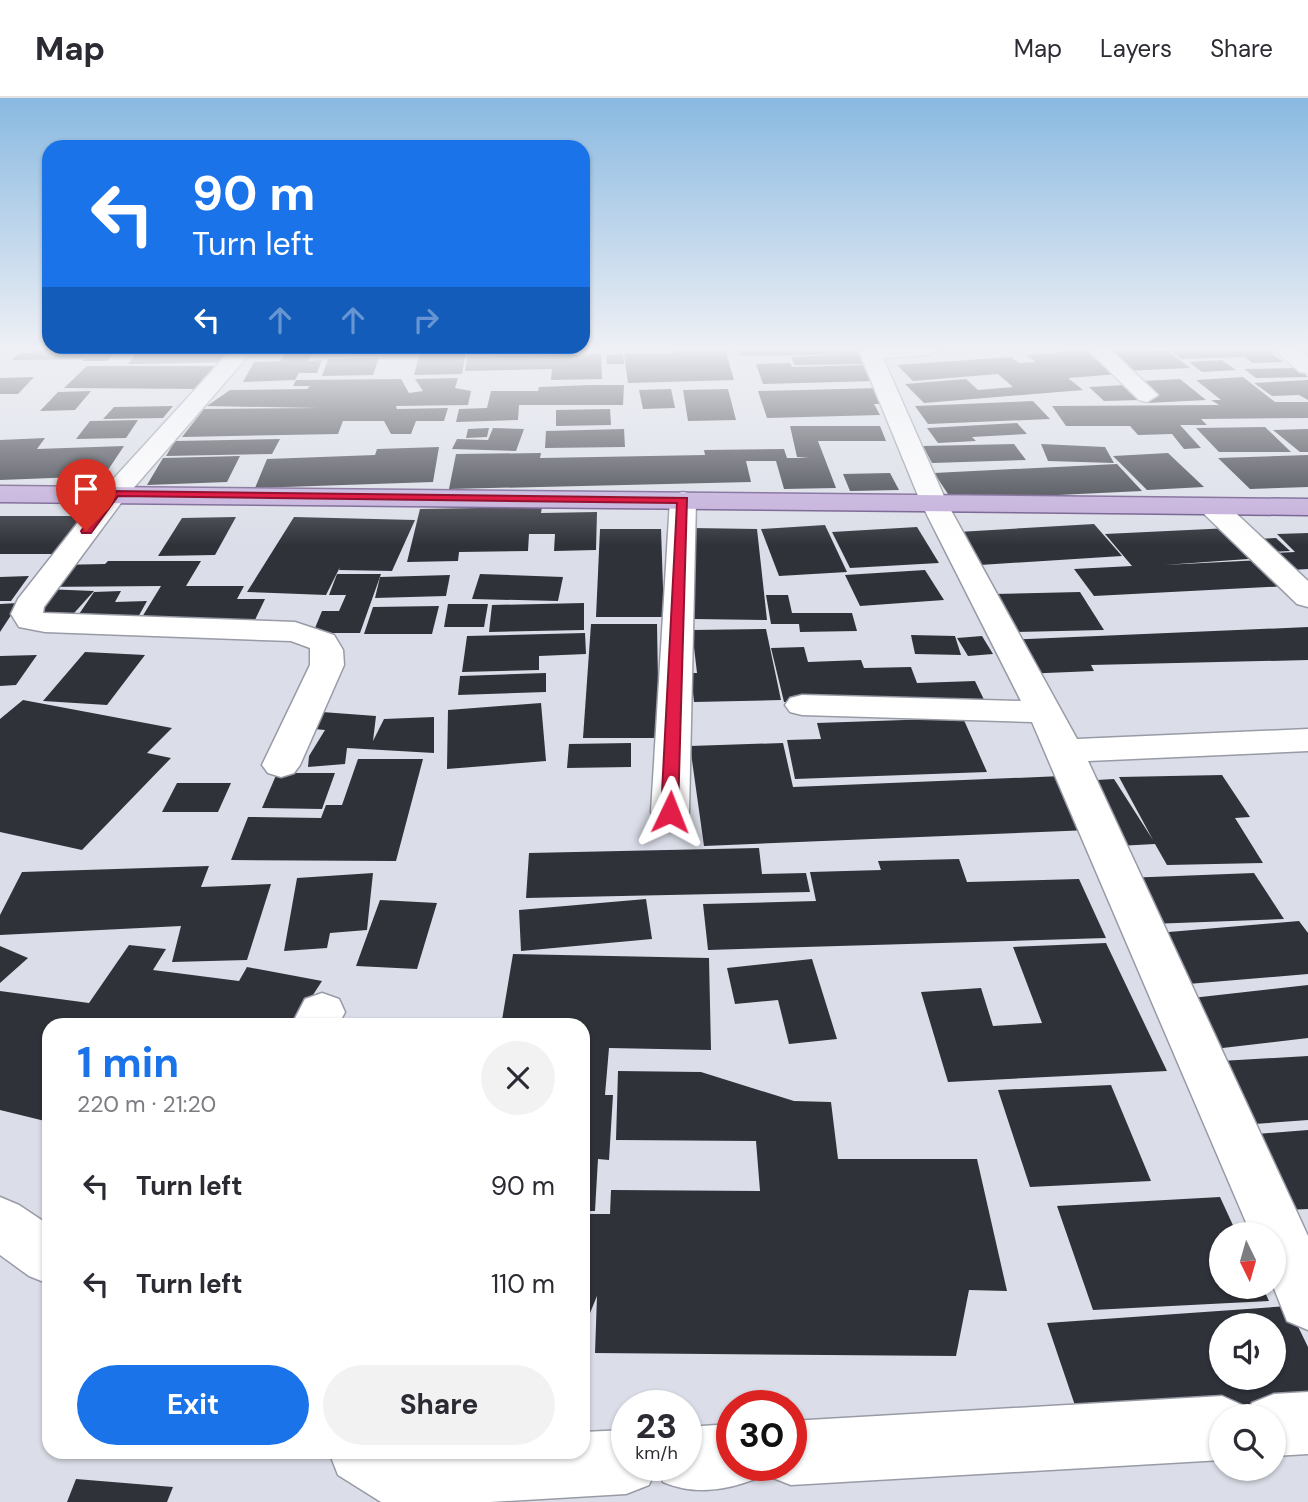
<!DOCTYPE html>
<html lang="en">
<head>
<meta charset="utf-8">
<style>
  body { margin:0; font-family:"DM Sans",sans-serif; background:#f2f2f3; color:#2b2b33; height:100vh; display:flex; flex-direction:column; font-size:26px; white-space:nowrap }
  * { box-sizing:border-box; margin:0 }
  p { font-size:23px; color:#7c7c81 }
  .icon { flex:none; width:38px; height:38px; fill:none; stroke:currentColor; stroke-width:2; stroke-linecap:round; stroke-linejoin:round }
  .map { position:relative; flex:1; overflow:hidden }
  .panel { position:absolute; left:42px; top:920px; width:548px; height:441px; display:flex; flex-direction:column; background:#fff; border-radius:21px; box-shadow:0 2px 5px #0004 }
  .panel>* { flex:none }
  .guide { position:absolute; left:42px; top:42px; width:548px; height:214px; border-radius:21px; box-shadow:0 2px 5px #0004; background:#1a73e8; color:#fff; overflow:hidden }
  .needle { width:46px; rotate:175deg }
  .buttons { position:absolute; left:1209px; top:1124px; display:grid; gap:14px }
  .buttons a { display:grid; place-items:center; width:77px; height:77px; border-radius:50%; background:#fff; box-shadow:0 2px 5px #0004; font-size:35px }
  .speed { position:absolute; left:611px; top:1292px; display:flex; gap:14px; font-size:35px; font-weight:700; text-align:center }
  .speed>* { display:grid; place-content:center; width:91px; height:91px; border-radius:50%; background:#fff; box-shadow:0 2px 5px #0004; line-height:1 }
  .speed small { font-size:18px; font-weight:400 }
  .speed .limit { border:10px solid #d22; background:#fff; color:#111 }
  .pin { position:absolute; display:grid; place-items:center; width:60px; height:60px; color:#fff; margin:-72px -30px; border-radius:50% 50% 50% 0; rotate:-45deg; box-shadow:0 0 7px #0007 }
  .pin .icon { rotate:45deg }
  .me { position:absolute; width:77px; margin:-38px; rotate:2deg; stroke-linejoin:round; filter:drop-shadow(0 0 5px #0008) }
  .turn { display:flex; align-items:center; gap:24px; height:147px; padding:0 35px; font-size:32px }
  .turn .icon { width:91px; height:91px; stroke-width:2.5 }
  .turn b { display:block; font-size:49px; line-height:60px }
  .lanes { display:flex; align-items:center; height:66px; padding:0 35px; background:#0003; justify-content:center; gap:35px; direction:ltr }
  .lanes .off { opacity:.35 }
  .round { display:grid; place-items:center; flex:none; width:74px; height:74px; border-radius:37px; background:#f2f2f3 }
  .summary { display:flex; align-items:center; justify-content:space-between; height:119px; padding:0 35px }
  h1 { font-size:42px; font-weight:700; line-height:52px; color:#1a73e8 }
  .action { display:flex; gap:14px; margin-top:auto; padding:14px 35px }
  .action a { flex:1; height:80px; border-radius:42px; background:#1a73e8; color:#fff; font-size:28px; font-weight:700; line-height:80px; text-align:center }
  .action a+a { background:#f2f2f3; color:#2b2b33 }
  ul { padding:0; list-style:none }
  li { display:flex; align-items:center; gap:21px; height:98px; padding:0 35px }
  li div { flex:1 }
  li b { display:block; font-size:26px }
  li em { font-style:normal }
  header { display:flex; align-items:center; gap:42px; box-sizing:border-box; height:98px; padding:0 35px; background:#fff; border-bottom:2px solid #e1e1e2 }
  header strong { font-size:33px }
  nav { display:flex; gap:38px; margin-inline-start:auto; font-size:24px }
  .map>svg:first-child { display:block }
  .building { fill:#30323a; fill-rule:evenodd }
  .lines { fill:none; stroke-linecap:round; stroke-linejoin:round }
  .minor-casing { stroke:#989ba5; stroke-width:3 }
  .major-casing { stroke:#674f83; stroke-width:3 }
  .minor { fill:#fff; fill-rule:evenodd }
  .major { fill:#c1aad9; fill-rule:evenodd }
  .route { fill:#e11d48; stroke:#92132f; stroke-width:2 }
</style>
</head>
<body>
<header>
<strong>Map</strong>
<nav><a>Map</a><a>Layers</a><a>Share</a></nav>
</header>
<div class="map">
<svg width="1308" height="1404" viewBox="0 0 1308 1404">
  <rect width="100%" height="100%" fill="#dbdee8"/>
  <!-- building -->
  <g class="building">
    <polygon points="35,251 52,252 91,251 83,261 12,262 19,255 31,255"/>
    <polygon points="93,251 118,251 107,263 82,263"/>
    <polygon points="140,251 205,253 243,253 235,264 128,266"/>
    <polygon points="476,251 532,251 531,255 475,256"/>
    <polygon points="675,251 725,251 734,282 628,285 624,256 676,255"/>
    <polygon points="739,251 873,251 867,266 795,267 791,259 853,256 741,258"/>
    <polygon points="1097,251 1168,253 1190,270 1122,273"/>
    <polygon points="1169,251 1266,251 1283,264 1253,265 1245,259 1181,261"/>
    <polygon points="1086,252 1119,276 1068,280 1083,292 924,305 905,286 966,281 978,292 1013,289 998,276 913,283 897,267 1011,259 1019,265 1036,264 1026,257"/>
    <polygon points="466,253 462,276 414,277 420,254"/>
    <polygon points="286,255 313,255 308,263 322,262 317,275 299,275 295,282 243,284 254,264 280,263"/>
    <polygon points="601,256 602,281 551,282 552,271 465,273 467,259"/>
    <polygon points="623,256 624,266 607,266 606,257"/>
    <polygon points="379,260 373,277 322,278 328,261"/>
    <polygon points="1222,262 1236,272 1202,274 1189,264"/>
    <polygon points="790,265 792,269 865,267 874,283 763,286 756,266"/>
    <polygon points="87,268 222,268 204,291 64,290"/>
    <polygon points="1298,270 1308,279 1256,280 1244,271"/>
    <polygon points="34,279 18,296 0,296 0,280"/>
    <polygon points="1243,279 1275,304 1308,304 1308,320 1201,321 1207,327 1180,327 1201,350 1184,351 1172,336 1138,337 1130,328 1066,328 1052,308 1219,307 1211,302 1221,302 1196,282"/>
    <polygon points="458,280 455,290 471,293 468,307 396,308 397,311 448,310 444,323 416,323 411,336 391,336 384,323 343,323 338,336 182,339 204,311 319,310 207,308 230,292 307,291 310,288 293,288 296,282 401,281 409,295 423,293 415,281"/>
    <polygon points="1180,281 1206,302 1148,305 1124,284"/>
    <polygon points="1308,282 1308,302 1299,297 1272,298 1254,285"/>
    <polygon points="590,287 624,287 623,307 519,307 518,322 456,324 459,311 487,310 491,293 538,293 539,289"/>
    <polygon points="1125,287 1141,302 1104,303 1089,289"/>
    <polygon points="880,290 888,306 874,306 880,317 767,320 758,293"/>
    <polygon points="671,291 675,310 643,311 639,292"/>
    <polygon points="728,291 736,322 688,323 683,292"/>
    <polygon points="91,293 75,312 40,313 58,294"/>
    <polygon points="1033,303 1050,321 928,326 915,308"/>
    <polygon points="173,308 163,320 103,321 114,309"/>
    <polygon points="610,311 611,327 556,328 556,312"/>
    <polygon points="138,322 126,340 76,341 90,323"/>
    <polygon points="1017,325 1027,336 972,339 976,343 938,345 927,330"/>
    <polygon points="790,328 880,328 886,343 818,343 836,390 784,391 776,363 746,363 751,384 449,391 456,356 541,355 540,360 705,357 704,352 784,351 787,360 809,360 797,359"/>
    <polygon points="1265,329 1291,354 1219,354 1196,330"/>
    <polygon points="489,330 487,339 466,340 468,331"/>
    <polygon points="493,330 524,331 516,353 452,351 457,341 488,342"/>
    <polygon points="624,331 625,349 545,350 546,333"/>
    <polygon points="1308,331 1308,354 1300,354 1273,332"/>
    <polygon points="45,340 37,351 124,348 104,378 0,382 0,342"/>
    <polygon points="280,341 272,356 166,358 175,343"/>
    <polygon points="1014,346 1026,362 932,365 923,348"/>
    <polygon points="1041,346 1105,349 1114,365 1048,363"/>
    <polygon points="439,349 433,384 255,390 267,361 375,357 377,351"/>
    <polygon points="1168,355 1204,389 1147,392 1113,358"/>
    <polygon points="1308,357 1308,389 1250,391 1218,360"/>
    <polygon points="240,358 227,384 147,387 163,360"/>
    <polygon points="1117,366 1142,393 952,402 934,375"/>
    <polygon points="890,375 899,392 850,393 843,376"/>
    <polygon points="542,409 541,415 597,414 596,452 554,453 555,436 529,436 528,453 459,454 458,463 407,464 420,411"/>
    <polygon points="0,418 91,418 64,456 0,456"/>
    <polygon points="236,419 215,457 158,458 182,420"/>
    <polygon points="294,419 415,422 392,473 339,472 340,469 326,497 247,494"/>
    <polygon points="1094,426 1122,458 980,467 958,434"/>
    <polygon points="825,427 847,474 779,478 761,431"/>
    <polygon points="917,429 939,465 850,470 832,434"/>
    <polygon points="692,430 757,431 767,522 694,521"/>
    <polygon points="1230,430 1262,460 1164,467 1262,462 1288,488 1094,498 1074,471 1132,468 1105,436"/>
    <polygon points="600,431 661,431 664,519 596,519"/>
    <polygon points="1308,435 1308,471 1291,472 1275,455 1295,454 1277,436"/>
    <polygon points="1276,440 1290,453 1270,454 1256,441"/>
    <polygon points="108,463 201,463 186,488 244,488 237,501 265,501 254,524 139,524 161,488 39,489 56,467 105,466"/>
    <polygon points="925,472 944,502 860,508 845,477"/>
    <polygon points="337,476 381,476 360,535 313,535 322,513 339,513 346,497 329,497"/>
    <polygon points="480,476 563,479 558,503 472,501"/>
    <polygon points="450,477 446,498 375,500 380,479"/>
    <polygon points="29,478 11,503 0,503 0,479"/>
    <polygon points="44,491 94,493 66,524 14,522"/>
    <polygon points="121,493 115,504 147,503 137,521 75,522 94,494"/>
    <polygon points="1080,494 1104,532 1013,534 993,496"/>
    <polygon points="766,497 788,497 792,515 852,515 857,533 800,534 799,526 771,526"/>
    <polygon points="19,505 0,534 0,506"/>
    <polygon points="584,505 584,532 489,534 492,507"/>
    <polygon points="448,506 488,506 484,529 444,529"/>
    <polygon points="439,508 432,536 364,536 373,509"/>
    <polygon points="591,526 657,526 659,640 583,640"/>
    <polygon points="1308,529 1308,562 1091,567 1094,573 1022,576 1004,542"/>
    <polygon points="766,531 781,602 694,604 691,575 697,575 692,532"/>
    <polygon points="585,535 586,556 539,558 539,572 462,574 467,538"/>
    <polygon points="911,537 955,538 961,557 915,556"/>
    <polygon points="982,538 993,556 968,558 957,540"/>
    <polygon points="804,549 808,564 861,562 864,570 911,569 917,585 975,583 988,610 875,601 784,604 771,550"/>
    <polygon points="85,554 145,557 107,607 43,603"/>
    <polygon points="37,557 16,587 0,588 0,558"/>
    <polygon points="546,575 546,594 458,597 460,578"/>
    <polygon points="23,602 172,630 147,655 171,660 82,752 0,734 0,621"/>
    <polygon points="541,605 546,663 447,671 448,612"/>
    <polygon points="322,614 376,618 373,643 384,621 434,619 434,655 347,650 345,666 308,669 309,658 325,632 303,630"/>
    <polygon points="963,620 987,674 795,681 787,642 821,641 817,625"/>
    <polygon points="631,645 631,669 567,670 569,646"/>
    <polygon points="783,645 793,689 1062,678 1090,732 704,748 690,648"/>
    <polygon points="358,661 423,661 396,763 231,762 248,719 321,720 326,707 342,707"/>
    <polygon points="277,675 335,675 322,711 262,710"/>
    <polygon points="1222,677 1250,719 1235,720 1263,765 1167,767 1155,746 1118,748 1079,683 1114,681 1153,742 1119,679"/>
    <polygon points="177,685 231,685 218,714 162,714"/>
    <polygon points="759,750 762,776 806,775 810,794 526,800 529,755"/>
    <polygon points="959,761 967,784 1079,781 1106,840 708,852 703,806 816,803 810,774 881,772 878,763"/>
    <polygon points="209,768 201,789 271,786 247,862 172,864 181,828 0,837 0,817 22,774"/>
    <polygon points="373,775 367,832 330,835 327,850 284,853 297,780"/>
    <polygon points="1254,775 1284,821 1150,826 1125,780"/>
    <polygon points="646,801 652,841 521,853 519,812"/>
    <polygon points="380,802 437,805 417,871 356,868"/>
    <polygon points="1299,823 1308,835 1308,876 1188,886 1157,835"/>
    <polygon points="1106,845 1167,973 948,984 921,894 981,890 993,928 1042,925 1013,849"/>
    <polygon points="129,847 166,851 153,872 239,883 247,869 322,883 293,928 49,928 49,1024 0,1012 0,893 89,905"/>
    <polygon points="0,848 28,860 0,885"/>
    <polygon points="513,856 709,860 711,952 609,950 605,997 613,997 609,1062 598,1061 595,1113 583,1113 583,928 501,928"/>
    <polygon points="812,861 837,941 789,946 778,902 735,906 727,870"/>
    <polygon points="1308,887 1308,940 1214,951 1183,901"/>
    <polygon points="1308,958 1308,1022 1254,1026 1221,963"/>
    <polygon points="618,973 701,974 794,1003 831,1004 838,1061 977,1061 1007,1193 969,1192 956,1258 595,1255 597,1198 583,1232 583,1116 610,1116 611,1092 760,1093 756,1043 616,1042"/>
    <polygon points="1111,987 1151,1083 1030,1089 998,992"/>
    <polygon points="1308,1032 1308,1111 1286,1112 1244,1037"/>
    <polygon points="1220,1099 1237,1136 1222,1136 1222,1188 1262,1188 1269,1203 1093,1212 1057,1108"/>
    <path d="M 1288,1208 L 1308,1249 L 1308,1312 L 1083,1331 L 1047,1225 ZM 1222,1227 L 1274,1227 L 1274,1279 L 1222,1279 Z"/>
    <polygon points="76,1381 173,1389 167,1404 67,1404"/>
  </g>
  <g class="lines">
    <!-- minor casing -->
    <g class="minor-casing">
      <g id="minor">
        <polygon points="232,251 254,251 124,401 44,509 43,515 295,524 334,537 343,552 344,567 300,667 294,675 281,679 268,675 262,667 310,567 310,550 291,543 45,534 19,529 11,516 18,501 106,389"/>
        <polygon points="858,251 940,251 930,257 883,260 947,405 1077,641 1308,631 1308,653 1088,663 1308,1138 1308,1232 1287,1223 1273,1188 1274,1136 1251,1136 1032,624 802,617 790,614 785,607 790,600 802,597 1021,603 921,405"/>
        <polygon points="1087,251 1110,251 1158,297 1147,304 1139,302"/>
        <polygon points="1273,251 1297,251 1308,259 1308,275 1300,274"/>
        <polygon points="683,394 692,396 696,402 689,714 684,723 670,727 656,723 651,714 670,402 674,396"/>
        <polygon points="1213,401 1223,403 1308,483 1308,509 1297,506 1203,415 1199,409 1203,403"/>
        <polygon points="322,895 339,901 345,914 338,928 291,928 305,901"/>
        <polygon points="0,1099 19,1107 49,1127 49,1186 29,1178 0,1157"/>
        <polygon points="1308,1294 1308,1356 1274,1358 1274,1318 1222,1318 1222,1362 791,1387 768,1378 764,1367 791,1367 791,1323 1222,1298 1244,1308 1247,1315 1252,1305 1274,1296"/>
        <path d="M 732,1326 L 732,1367 L 760,1367 L 755,1381 C 724,1393 694,1397 663,1384 L 657,1368 L 649,1387 L 626,1396 L 490,1404 L 381,1404 L 338,1377 L 329,1354 L 583,1354 L 583,1334 L 626,1332 L 626,1367 L 686,1367 L 686,1329 Z"/>
      </g>
    </g>
    <!-- major casing -->
    <g class="major-casing">
      <polygon id="major" points="0,388 1308,401 1308,417 0,404"/>
    </g>
    <!-- minor -->
    <use href="#minor" class="minor"/>
    <!-- major -->
    <use href="#major" class="major"/>
  </g>
  <!-- sky -->
  <linearGradient id="sky" x2="0" y2="1"><stop stop-color="#89b9e1"/><stop offset="0.56" stop-color="#eff0f5"/><stop offset="1" stop-color="#eff0f5" stop-opacity="0"/></linearGradient>
  <rect width="1308" height="448" fill="url(#sky)"/>
  <!-- route -->
  <polygon class="route" points="111,393 687,400 678,714 670,720 661,714 677,405 118,398 91,435 82,435 81,433"/>
</svg>
<div class="buttons">
<a><svg class="needle" viewBox="-14 -14 28 28"><path d="M0-13l5 13h-10z" fill="#e53935"/><path d="M0 13l5-13h-10z" fill="#7c7c81"/></svg></a>
<a><svg class="icon" aria-label="sound" viewBox="0 0 24 24"><path d="M4 9h4l5-4v14l-5-4H4zM17 9q2 3 0 6"/></svg></a>
<a><svg class="icon" aria-label="search" viewBox="0 0 24 24"><circle cx="10" cy="10" r="6"/><path d="M15 15l6 6"/></svg></a>
</div>
<div class="speed"><div>23<small>km/h</small></div><div class="limit">30</div></div>
<div class="pin" style="left:86px;top:433px;background:#d93025"><svg class="icon" aria-label="arrive" viewBox="0 0 24 24"><path d="M6 21V4h12l-3 4 3 4H6"/></svg></div>
<svg class="me" style="left:670px;top:714px" viewBox="-20 -20 40 40"><path d="M0-17L14 15 0 8-14 15z" fill="#e11d48" stroke="#fff" stroke-width="4"/></svg>
<div class="guide">
<div class="turn"><svg class="icon" aria-label="left" viewBox="0 0 24 24"><path d="M17 20v-9H6M10 6l-5 5 5 5"/></svg><div><b>90 m</b>Turn left</div></div>
<div class="lanes"><svg class="icon" aria-label="left" viewBox="0 0 24 24"><path d="M17 20v-9H6M10 6l-5 5 5 5"/></svg><svg class="icon off" aria-label="ahead" viewBox="0 0 24 24"><path d="M12 20V5M6 11l6-6 6 6"/></svg><svg class="icon off" aria-label="ahead" viewBox="0 0 24 24"><path d="M12 20V5M6 11l6-6 6 6"/></svg><svg class="icon off" aria-label="right" viewBox="0 0 24 24"><path d="M7 20v-9h11M14 6l5 5-5 5"/></svg></div>
</div>
<section class="panel">
<div class="summary"><div><h1>1 min</h1><p>220 m · 21:20</p></div><a class="round"><svg class="icon" aria-label="close" viewBox="0 0 24 24"><path d="M6 6l12 12M18 6L6 18"/></svg></a></div>
<ul>
<li><svg class="icon" aria-label="left" viewBox="0 0 24 24"><path d="M17 20v-9H6M10 6l-5 5 5 5"/></svg><div><b>Turn left</b></div><em>90 m</em></li>
<li><svg class="icon" aria-label="left" viewBox="0 0 24 24"><path d="M17 20v-9H6M10 6l-5 5 5 5"/></svg><div><b>Turn left</b></div><em>110 m</em></li>
</ul>
<div class="action"><a>Exit</a><a>Share</a></div>
</section>
</div>
</body>
</html>
